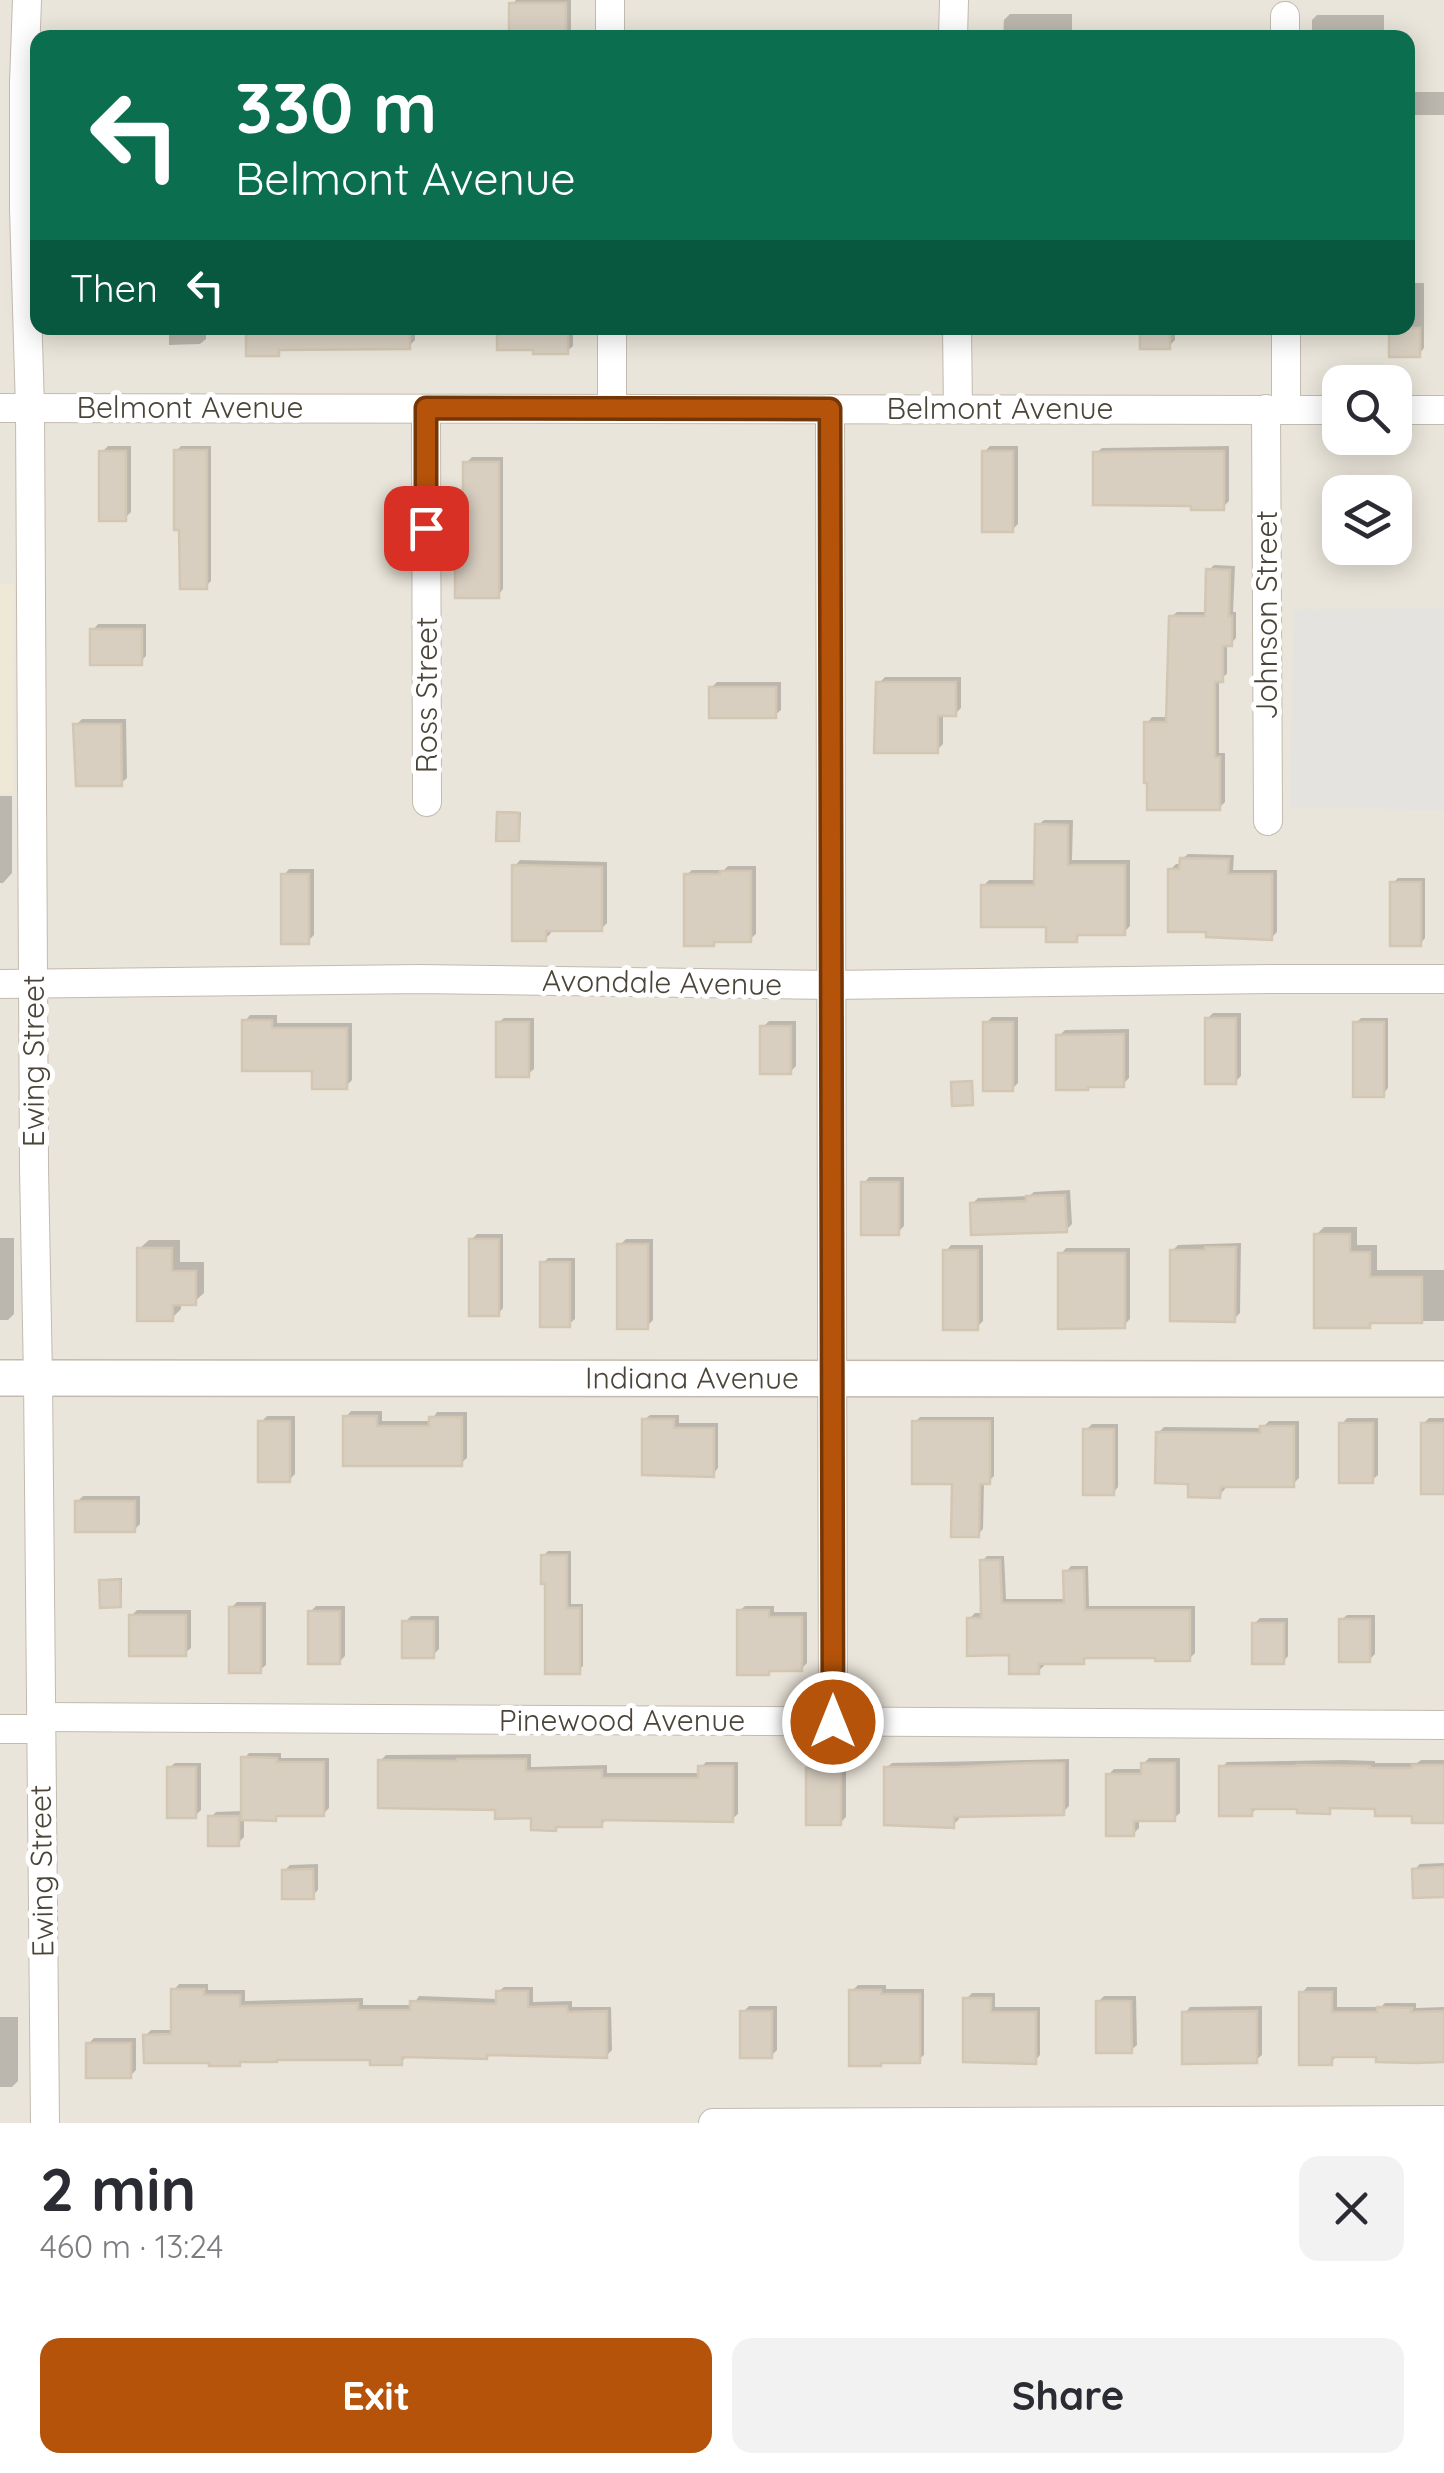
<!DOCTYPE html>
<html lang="en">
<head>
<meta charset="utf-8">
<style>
  body { margin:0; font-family:Quicksand,sans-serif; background:#f2f2f3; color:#2b2b33; height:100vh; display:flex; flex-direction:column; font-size:38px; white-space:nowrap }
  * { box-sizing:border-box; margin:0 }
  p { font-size:32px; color:#7c7c81 }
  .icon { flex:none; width:55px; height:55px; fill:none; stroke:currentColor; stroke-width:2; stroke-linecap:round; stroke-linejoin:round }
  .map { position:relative; height:2123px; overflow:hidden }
  .side { display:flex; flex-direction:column; background:#fff; flex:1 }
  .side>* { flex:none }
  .banner { position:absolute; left:30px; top:30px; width:1385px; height:305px; border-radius:20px; box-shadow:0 5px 25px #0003; background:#0b6e4f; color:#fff; overflow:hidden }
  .controls { position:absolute; left:1322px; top:365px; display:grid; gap:20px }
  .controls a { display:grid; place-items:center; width:90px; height:90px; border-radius:20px; background:#fff; box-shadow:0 5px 25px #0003; font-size:50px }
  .pin { position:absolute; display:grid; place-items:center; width:85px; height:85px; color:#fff; margin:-42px; border-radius:20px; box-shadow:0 5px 15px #0006 }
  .me { position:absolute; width:110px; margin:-55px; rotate:0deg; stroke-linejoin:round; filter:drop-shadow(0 0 8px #0008) }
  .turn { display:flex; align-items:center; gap:35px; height:210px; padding:0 40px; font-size:45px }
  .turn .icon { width:130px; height:130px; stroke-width:2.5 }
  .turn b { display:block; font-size:70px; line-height:85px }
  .then { display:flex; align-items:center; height:95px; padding:0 40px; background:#0003; gap:20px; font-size:38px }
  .round { display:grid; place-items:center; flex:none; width:105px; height:105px; border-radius:20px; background:#f2f2f3 }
  .headline { display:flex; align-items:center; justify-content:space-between; height:170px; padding:0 40px }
  h1 { font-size:60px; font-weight:700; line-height:75px }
  .action { display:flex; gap:20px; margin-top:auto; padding:20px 40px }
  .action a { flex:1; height:115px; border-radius:20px; background:#b45309; color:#fff; font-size:40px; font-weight:700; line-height:115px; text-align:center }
  .action a+a { background:#f2f2f3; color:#2b2b33 }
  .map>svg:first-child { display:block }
  .residential { fill:#eae5da; fill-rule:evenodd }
  .education { fill:#efe8d6 }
  .parking { fill:#e5e3e0 }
  .shadow { fill:#0003 }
  .building { fill:#d8cfc1; stroke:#d3c7b4; stroke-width:2.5 }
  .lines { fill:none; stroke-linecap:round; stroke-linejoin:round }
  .minor-casing { stroke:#c2bbae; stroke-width:30 }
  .tertiary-casing { stroke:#c2bbae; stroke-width:38 }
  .minor { stroke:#fff; stroke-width:28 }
  .tertiary { stroke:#fff; stroke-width:35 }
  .route-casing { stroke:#753606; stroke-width:25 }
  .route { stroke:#b45309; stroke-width:18 }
  .labels { text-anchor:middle; stroke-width:10; stroke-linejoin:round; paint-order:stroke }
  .street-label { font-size:30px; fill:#4b4439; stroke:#fff }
</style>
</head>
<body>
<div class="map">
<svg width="1444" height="2123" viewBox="0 0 1444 2123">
  <rect width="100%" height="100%" fill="#f6f3ec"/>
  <!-- residential -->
  <path class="residential" d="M 0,0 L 1444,0 L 1444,2123 L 0,2123 ZM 38,38 L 1408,38 L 1408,328 L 38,328 ZM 1340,382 L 1395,382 L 1395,438 L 1340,438 ZM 1340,492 L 1395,492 L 1395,548 L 1340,548 Z"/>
  <!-- education -->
  <polygon class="education" points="0,584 14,584 13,793 0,793"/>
  <!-- parking -->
  <polygon class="parking" points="1444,608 1444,810 1289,807 1294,609"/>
  <!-- shadow -->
  <g class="shadow">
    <polygon points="516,0 571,0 571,37 578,37 511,38 512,4"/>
    <polygon points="1010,14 1072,14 1072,38 1003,38 1004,20"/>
    <polygon points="1317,15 1384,15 1384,38 1312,38 1312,20"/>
    <rect x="1408" y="92" width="36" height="23"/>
    <polygon points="1408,283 1424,283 1424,348 1419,354 1392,354 1392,328 1408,328"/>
    <polygon points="169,328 206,328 206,339 200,344 169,345"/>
    <polygon points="248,328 415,328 415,340 409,346 285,347 278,353 248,353"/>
    <polygon points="499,328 573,328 573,346 567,351 535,347 499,347"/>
    <polygon points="1142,328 1175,328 1175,340 1169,346 1142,346"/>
    <polygon points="108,446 131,446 131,512 125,518 102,452"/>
    <polygon points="181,446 211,446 211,581 206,586 176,451"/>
    <polygon points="990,446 1018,446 1018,524 1012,530 984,452"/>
    <polygon points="1229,446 1229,501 1223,507 1096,453 1102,448"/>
    <polygon points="472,457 503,457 503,589 498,595 458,562 464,556 466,463"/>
    <polygon points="1214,565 1235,566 1233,612 1236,612 1236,638 1231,643 1227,643 1227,674 1219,679 1219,753 1225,753 1225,802 1219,808 1147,723 1152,717 1169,717 1171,617 1177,612 1207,612 1208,571"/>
    <polygon points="98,624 146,624 146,656 140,662 93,630"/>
    <polygon points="885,677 961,677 961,708 955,714 943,714 943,744 937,750 879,683"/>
    <polygon points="717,682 781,682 781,710 775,715 711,688"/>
    <polygon points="82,719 126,719 127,778 121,783 76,725"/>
    <polygon points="0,796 12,796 12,873 3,883 0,883"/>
    <polygon points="502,811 521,812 520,837 518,839 499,813"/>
    <polygon points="1044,820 1073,820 1072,860 1130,860 1130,926 1124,932 1083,932 1076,939 983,886 989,880 1037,880 1038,825"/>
    <polygon points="1188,854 1234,855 1233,870 1277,870 1277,932 1271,938 1170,870 1176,864 1182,864 1182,859"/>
    <polygon points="520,860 607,862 607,923 601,929 551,929 551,933 545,939 515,866"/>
    <polygon points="728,866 756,866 756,934 750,939 717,939 713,944 686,875 692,870 724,870"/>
    <polygon points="289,869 314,869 314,935 308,941 284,875"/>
    <polygon points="1398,878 1425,878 1425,938 1420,944 1393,883"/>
    <polygon points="1213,1013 1241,1013 1241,1076 1235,1082 1207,1019"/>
    <polygon points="250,1015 277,1015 277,1023 352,1023 352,1080 346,1086 245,1021"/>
    <polygon points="992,1017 1018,1017 1018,1083 1012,1089 986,1023"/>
    <polygon points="504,1018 534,1018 534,1069 528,1074 498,1023"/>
    <polygon points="1361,1018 1388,1018 1388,1088 1383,1094 1356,1023"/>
    <polygon points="769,1021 796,1021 796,1066 790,1072 763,1027"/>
    <polygon points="1129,1029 1129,1078 1123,1084 1059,1036 1065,1030"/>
    <polygon points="869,1177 904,1177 904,1226 898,1232 864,1183"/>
    <polygon points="1070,1190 1072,1224 1066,1230 972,1204 978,1198 1029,1196 1034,1192"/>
    <polygon points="1324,1227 1357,1227 1357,1245 1377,1245 1377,1270 1444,1270 1444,1321 1374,1321 1369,1325 1316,1235"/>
    <polygon points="477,1234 503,1234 503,1308 498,1314 471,1240"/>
    <polygon points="0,1238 14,1238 14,1314 8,1320 0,1320"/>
    <polygon points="626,1239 653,1239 653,1320 647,1326 620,1245"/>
    <polygon points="149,1240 180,1240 180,1262 204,1262 204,1293 194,1302 181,1302 181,1309 172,1318 139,1249"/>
    <polygon points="1241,1243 1240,1313 1234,1319 1172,1251 1178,1245"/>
    <polygon points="951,1245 983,1245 983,1321 977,1327 946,1251"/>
    <polygon points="1066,1248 1130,1248 1130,1319 1124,1325 1061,1254"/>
    <polygon points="548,1258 575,1258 575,1319 569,1324 542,1264"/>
    <polygon points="351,1411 382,1411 382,1421 431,1421 437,1412 467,1412 467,1458 461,1463 346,1417"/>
    <polygon points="650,1415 679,1415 679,1423 718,1423 718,1468 713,1474 644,1420"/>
    <polygon points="267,1416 295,1416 295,1474 289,1480 261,1422"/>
    <polygon points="920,1417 994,1417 994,1476 989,1481 984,1481 983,1529 978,1534 955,1482 915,1422"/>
    <polygon points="1347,1418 1378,1418 1378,1475 1372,1480 1342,1424"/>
    <polygon points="1429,1418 1444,1418 1444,1491 1423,1424"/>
    <polygon points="1269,1421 1299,1421 1299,1478 1293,1484 1225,1484 1225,1489 1219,1495 1158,1433 1164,1427 1262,1428"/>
    <polygon points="1092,1424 1118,1424 1118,1487 1113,1493 1086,1430"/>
    <polygon points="83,1496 140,1496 140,1524 134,1530 77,1502"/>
    <polygon points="548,1551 571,1551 571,1604 583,1604 583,1666 578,1671 548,1581 543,1556"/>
    <polygon points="987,1556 1004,1556 1006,1599 1066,1599 1066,1572 1071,1566 1088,1566 1089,1606 1195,1606 1195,1653 1189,1659 1158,1655 1089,1655 1083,1662 1044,1662 1044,1666 1038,1671 969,1619 975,1613 983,1613 982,1561"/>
    <polygon points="122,1578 122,1603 120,1605 101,1581 104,1579"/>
    <polygon points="237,1602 266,1602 266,1665 260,1670 231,1608"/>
    <polygon points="316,1606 345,1606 345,1656 339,1662 310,1612"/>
    <polygon points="745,1606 774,1606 774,1612 807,1612 807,1663 801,1669 772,1669 768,1672 739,1611"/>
    <polygon points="137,1610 191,1610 191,1648 185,1653 131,1616"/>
    <polygon points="1347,1615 1375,1615 1375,1654 1369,1660 1341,1620"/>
    <polygon points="411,1616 439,1616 439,1649 433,1655 405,1622"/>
    <polygon points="1260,1618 1288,1618 1288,1656 1283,1662 1254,1624"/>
    <polygon points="249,1753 281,1753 281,1758 329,1758 329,1808 323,1814 279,1814 275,1818 244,1818 244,1837 238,1843 210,1818 216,1812 243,1811 244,1759"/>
    <polygon points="531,1754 531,1767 607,1765 607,1773 701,1773 701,1767 706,1762 738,1762 738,1814 732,1819 608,1818 601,1825 534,1816 498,1808 380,1761 386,1755"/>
    <polygon points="1149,1758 1180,1758 1180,1813 1174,1818 1139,1818 1139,1828 1133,1834 1108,1775 1114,1769 1143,1769 1143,1764"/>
    <polygon points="1069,1759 1069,1806 1063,1812 959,1814 959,1819 953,1825 886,1768 892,1763"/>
    <polygon points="1343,1760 1375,1761 1375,1763 1417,1763 1421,1760 1444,1760 1444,1820 1377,1807 1335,1805 1329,1811 1299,1807 1258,1807 1251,1814 1222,1767 1227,1762"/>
    <polygon points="175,1763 201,1763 201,1810 195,1816 169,1768"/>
    <polygon points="814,1763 846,1763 846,1817 840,1823 809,1769"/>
    <polygon points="1444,1863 1444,1894 1414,1870 1420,1864"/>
    <polygon points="318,1864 318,1890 312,1896 284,1871 290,1865"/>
    <polygon points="179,1984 208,1984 208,1990 245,1990 245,2001 363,1998 363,2005 413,2005 419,1996 498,1999 498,1992 504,1987 533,1987 533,2002 572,2001 572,2007 611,2007 612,2050 606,2056 490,2052 486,2057 408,2055 401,2062 372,2058 243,2059 239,2063 145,2036 151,2030 174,2030 174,1990"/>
    <polygon points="858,1985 886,1985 886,1989 924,1989 924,2055 918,2060 852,1991"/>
    <polygon points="1307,1987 1337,1987 1337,2007 1381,2007 1385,2003 1416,2003 1416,2008 1444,2007 1444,2059 1338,2055 1331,2062 1302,1993"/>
    <polygon points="972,1993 995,1993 995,2007 1040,2007 1040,2055 1035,2061 966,1999"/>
    <polygon points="1104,1996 1136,1996 1137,2045 1131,2050 1098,2002"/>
    <polygon points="749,2006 777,2006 777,2050 771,2056 743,2012"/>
    <polygon points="1262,2006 1262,2055 1256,2060 1185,2013 1190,2007"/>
    <polygon points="0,2017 18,2017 18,2081 12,2087 0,2087"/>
    <polygon points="94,2038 136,2038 136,2070 130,2076 88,2044"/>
  </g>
  <!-- building -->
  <g class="building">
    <rect x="509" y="3" width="57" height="29"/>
    <polygon points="246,328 410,328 410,349 279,350 279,356 246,356"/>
    <polygon points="497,328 568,328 568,354 533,354 533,350 497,350"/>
    <rect x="1140" y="328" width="30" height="21"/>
    <rect x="1389" y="328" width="31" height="29"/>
    <polygon points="174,450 207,450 207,589 180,589 179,530 174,530"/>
    <rect x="99" y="451" width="27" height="70"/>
    <rect x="982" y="451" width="31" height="81"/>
    <polygon points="1224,451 1224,510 1191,510 1191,506 1093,505 1093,452"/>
    <polygon points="463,462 499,462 499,598 455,598 455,561 463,561"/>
    <polygon points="1206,569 1230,570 1229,616 1232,616 1232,646 1223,646 1223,682 1215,682 1215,757 1220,757 1220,810 1147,810 1147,783 1144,783 1144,722 1166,722 1169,616 1205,616"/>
    <rect x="90" y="629" width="52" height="36"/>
    <polygon points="876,682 956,682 956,716 938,716 938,753 874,753"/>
    <rect x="709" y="687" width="67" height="31"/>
    <polygon points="73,724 121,724 122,786 76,786"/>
    <polygon points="497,812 519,813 519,841 496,841"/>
    <polygon points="1035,824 1068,825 1068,865 1125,865 1125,935 1077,935 1077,942 1046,942 1046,927 981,927 981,885 1034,885"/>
    <polygon points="1180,858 1229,859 1228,874 1272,874 1272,940 1206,937 1206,932 1168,932 1168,869 1179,869"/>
    <polygon points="512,865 602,867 602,931 546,931 546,941 512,941"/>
    <polygon points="720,871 751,871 751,942 714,942 714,946 684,946 684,874 720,874"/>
    <rect x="281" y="874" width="28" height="70"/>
    <rect x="1390" y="882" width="31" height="64"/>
    <rect x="1205" y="1018" width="31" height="66"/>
    <polygon points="242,1020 272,1020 272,1028 347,1028 347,1089 312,1089 312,1071 242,1071"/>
    <rect x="496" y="1022" width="33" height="55"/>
    <rect x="983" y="1022" width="30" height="69"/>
    <rect x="1353" y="1022" width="31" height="75"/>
    <rect x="760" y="1026" width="31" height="48"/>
    <polygon points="1124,1034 1124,1087 1088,1087 1088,1090 1056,1090 1056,1035"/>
    <polygon points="972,1081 973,1105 952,1106 951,1082"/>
    <rect x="861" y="1182" width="38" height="53"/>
    <polygon points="1065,1195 1067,1232 971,1235 970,1203 1026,1201 1026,1196"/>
    <polygon points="1314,1234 1350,1234 1350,1252 1370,1252 1370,1277 1422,1277 1422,1323 1370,1323 1370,1328 1314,1328"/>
    <rect x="469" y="1239" width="30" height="77"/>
    <rect x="617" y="1244" width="31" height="85"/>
    <polygon points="1205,1247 1236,1247 1235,1322 1170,1321 1170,1250 1205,1250"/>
    <polygon points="137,1248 172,1248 172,1271 196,1271 196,1305 173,1305 173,1321 137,1321"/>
    <rect x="943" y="1250" width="35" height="80"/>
    <polygon points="1058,1253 1125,1253 1125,1328 1058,1329"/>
    <rect x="540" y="1262" width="30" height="65"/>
    <polygon points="343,1416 377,1416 377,1426 429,1426 429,1417 462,1417 462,1466 343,1466"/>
    <polygon points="642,1419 674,1419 674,1428 714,1428 714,1477 642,1475"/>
    <rect x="258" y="1421" width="32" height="61"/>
    <polygon points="912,1421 990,1421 990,1484 980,1484 979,1537 951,1537 952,1484 912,1484"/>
    <rect x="1339" y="1423" width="34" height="60"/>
    <rect x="1421" y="1423" width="23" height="71"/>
    <polygon points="1260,1426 1294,1426 1294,1487 1221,1487 1220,1498 1188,1497 1188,1484 1155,1483 1156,1432 1260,1433"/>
    <rect x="1083" y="1429" width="31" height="66"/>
    <rect x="75" y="1501" width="60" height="31"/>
    <polygon points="541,1555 567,1555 567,1608 580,1608 580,1674 545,1674 545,1584 541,1584"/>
    <polygon points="980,1560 1000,1560 1002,1603 1064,1603 1063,1571 1084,1570 1085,1610 1190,1610 1190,1661 1155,1661 1155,1658 1084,1658 1084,1664 1039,1664 1039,1674 1009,1674 1009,1655 967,1656 967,1618 981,1618"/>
    <polygon points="99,1580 120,1580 121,1607 100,1608"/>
    <rect x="229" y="1607" width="32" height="66"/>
    <polygon points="737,1610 769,1610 769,1617 802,1617 802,1671 769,1671 769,1675 737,1675"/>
    <rect x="308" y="1611" width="32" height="53"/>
    <rect x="129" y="1615" width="57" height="41"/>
    <rect x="1339" y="1619" width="31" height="43"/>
    <rect x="402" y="1621" width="32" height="37"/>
    <rect x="1252" y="1623" width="32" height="41"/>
    <polygon points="241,1757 277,1758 277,1762 324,1762 324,1816 276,1816 276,1821 241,1820"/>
    <polygon points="457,1759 526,1759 526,1771 602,1770 602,1778 698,1778 698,1766 733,1766 733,1822 602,1820 602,1827 556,1827 556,1831 531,1830 531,1818 495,1819 495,1810 378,1808 378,1760 457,1761"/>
    <polygon points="1029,1763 1064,1763 1064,1815 954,1817 954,1828 884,1825 884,1767 956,1767"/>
    <polygon points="1141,1763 1175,1763 1175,1821 1134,1821 1134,1836 1106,1836 1106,1774 1141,1774"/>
    <polygon points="1297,1765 1370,1766 1370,1768 1412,1768 1412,1765 1444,1765 1444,1823 1412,1823 1412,1816 1375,1816 1375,1809 1330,1808 1330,1814 1297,1813 1297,1809 1252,1809 1252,1816 1219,1816 1219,1766 1297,1766"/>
    <rect x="167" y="1767" width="29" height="51"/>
    <rect x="806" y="1768" width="35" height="57"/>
    <rect x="208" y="1816" width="31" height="30"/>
    <polygon points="1444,1867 1444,1897 1413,1898 1412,1869"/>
    <polygon points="313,1869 314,1899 282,1899 282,1870"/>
    <polygon points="171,1989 204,1989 204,1995 240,1995 240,2006 358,2003 358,2010 410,2010 410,2001 496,2004 496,1991 528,1991 528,2007 567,2006 568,2012 607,2011 607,2058 487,2055 487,2059 402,2057 402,2065 370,2065 370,2060 277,2060 277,2062 240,2062 240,2066 209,2066 209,2063 144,2063 143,2035 171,2034"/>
    <polygon points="849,1990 881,1990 881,1994 920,1994 920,2063 881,2063 881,2066 849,2066"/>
    <polygon points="1299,1992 1332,1992 1332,2012 1377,2012 1377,2007 1412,2008 1411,2012 1444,2011 1444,2062 1416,2063 1376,2062 1376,2057 1332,2057 1332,2065 1299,2065"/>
    <polygon points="963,1998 991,1998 991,2012 1036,2012 1036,2064 963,2062"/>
    <polygon points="1096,2001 1131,2001 1132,2053 1096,2053"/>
    <rect x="740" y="2011" width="32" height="47"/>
    <polygon points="1257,2011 1257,2063 1182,2064 1182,2012"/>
    <rect x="86" y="2043" width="45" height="35"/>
  </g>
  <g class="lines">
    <!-- minor casing -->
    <g class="minor-casing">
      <g id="minor">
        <polyline points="27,0 24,83 24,209 30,408 34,1168 38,1378 45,2123"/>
        <polyline points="610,0 610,38"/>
        <polyline points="1285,16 1285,38"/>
        <polyline points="953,38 954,0"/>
        <polyline points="612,328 612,409"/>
        <polyline points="957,328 958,409"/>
        <polyline points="1286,328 1286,409"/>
        <polyline points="0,408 1340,410"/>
        <polyline points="426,409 427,802"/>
        <polyline points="830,409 833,1722"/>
        <polyline points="1266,409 1268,821"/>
        <polyline points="1395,410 1444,410"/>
        <polyline points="0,984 419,979 831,985 1270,979 1444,979"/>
        <polyline points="41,1717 1444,1725"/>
        <polyline points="0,1729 41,1729"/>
        <polyline points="713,2123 1444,2120"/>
      </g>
    </g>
    <!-- tertiary casing -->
    <g class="tertiary-casing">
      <g id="tertiary">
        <path id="s1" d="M 0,1378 L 1444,1379"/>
      </g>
    </g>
    <!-- minor -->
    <use href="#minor" class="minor"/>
    <!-- tertiary -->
    <use href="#tertiary" class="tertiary"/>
  </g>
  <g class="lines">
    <!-- route casing -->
    <g class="route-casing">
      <polyline id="route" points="426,528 426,408 830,409 833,1722"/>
    </g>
    <!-- route -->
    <use href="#route" class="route"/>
  </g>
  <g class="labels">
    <!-- street labels -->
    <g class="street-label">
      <text x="190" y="418">Belmont Avenue</text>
      <text x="1000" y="419">Belmont Avenue</text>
      <text transform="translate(1267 615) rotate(-90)" y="10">Johnson Street</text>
      <text transform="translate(427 695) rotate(-90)" y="10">Ross Street</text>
      <text transform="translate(662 983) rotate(1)" y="10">Avondale Avenue</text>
      <text transform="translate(34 1061) rotate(-90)" y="10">Ewing Street</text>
      <text dy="10" stroke="none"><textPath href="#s1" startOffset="692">Indiana Avenue</textPath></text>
      <text x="622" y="1731">Pinewood Avenue</text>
      <text transform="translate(42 1871) rotate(-91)" y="10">Ewing Street</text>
    </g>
  </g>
</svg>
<div class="controls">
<a><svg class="icon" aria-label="search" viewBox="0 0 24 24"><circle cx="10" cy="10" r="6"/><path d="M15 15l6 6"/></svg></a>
<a><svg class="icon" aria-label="layers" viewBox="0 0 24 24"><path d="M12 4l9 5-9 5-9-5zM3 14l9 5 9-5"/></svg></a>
</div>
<div class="pin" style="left:426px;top:528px;background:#d93025"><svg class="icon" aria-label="arrive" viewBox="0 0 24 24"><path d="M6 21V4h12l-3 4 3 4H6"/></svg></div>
<svg class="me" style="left:833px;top:1722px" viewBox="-20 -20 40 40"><circle r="17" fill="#b45309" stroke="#fff" stroke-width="3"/><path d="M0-11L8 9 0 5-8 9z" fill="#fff"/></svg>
<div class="banner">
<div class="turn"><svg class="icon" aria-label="left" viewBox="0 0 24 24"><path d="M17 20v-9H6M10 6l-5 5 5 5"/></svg><div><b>330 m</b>Belmont Avenue</div></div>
<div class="then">Then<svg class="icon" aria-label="left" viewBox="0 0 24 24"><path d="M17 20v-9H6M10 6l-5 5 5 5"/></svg></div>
</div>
</div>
<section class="side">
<div class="headline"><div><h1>2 min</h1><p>460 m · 13:24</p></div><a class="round"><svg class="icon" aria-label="close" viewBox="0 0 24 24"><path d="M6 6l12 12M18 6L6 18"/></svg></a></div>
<div class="action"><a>Exit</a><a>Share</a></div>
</section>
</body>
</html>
